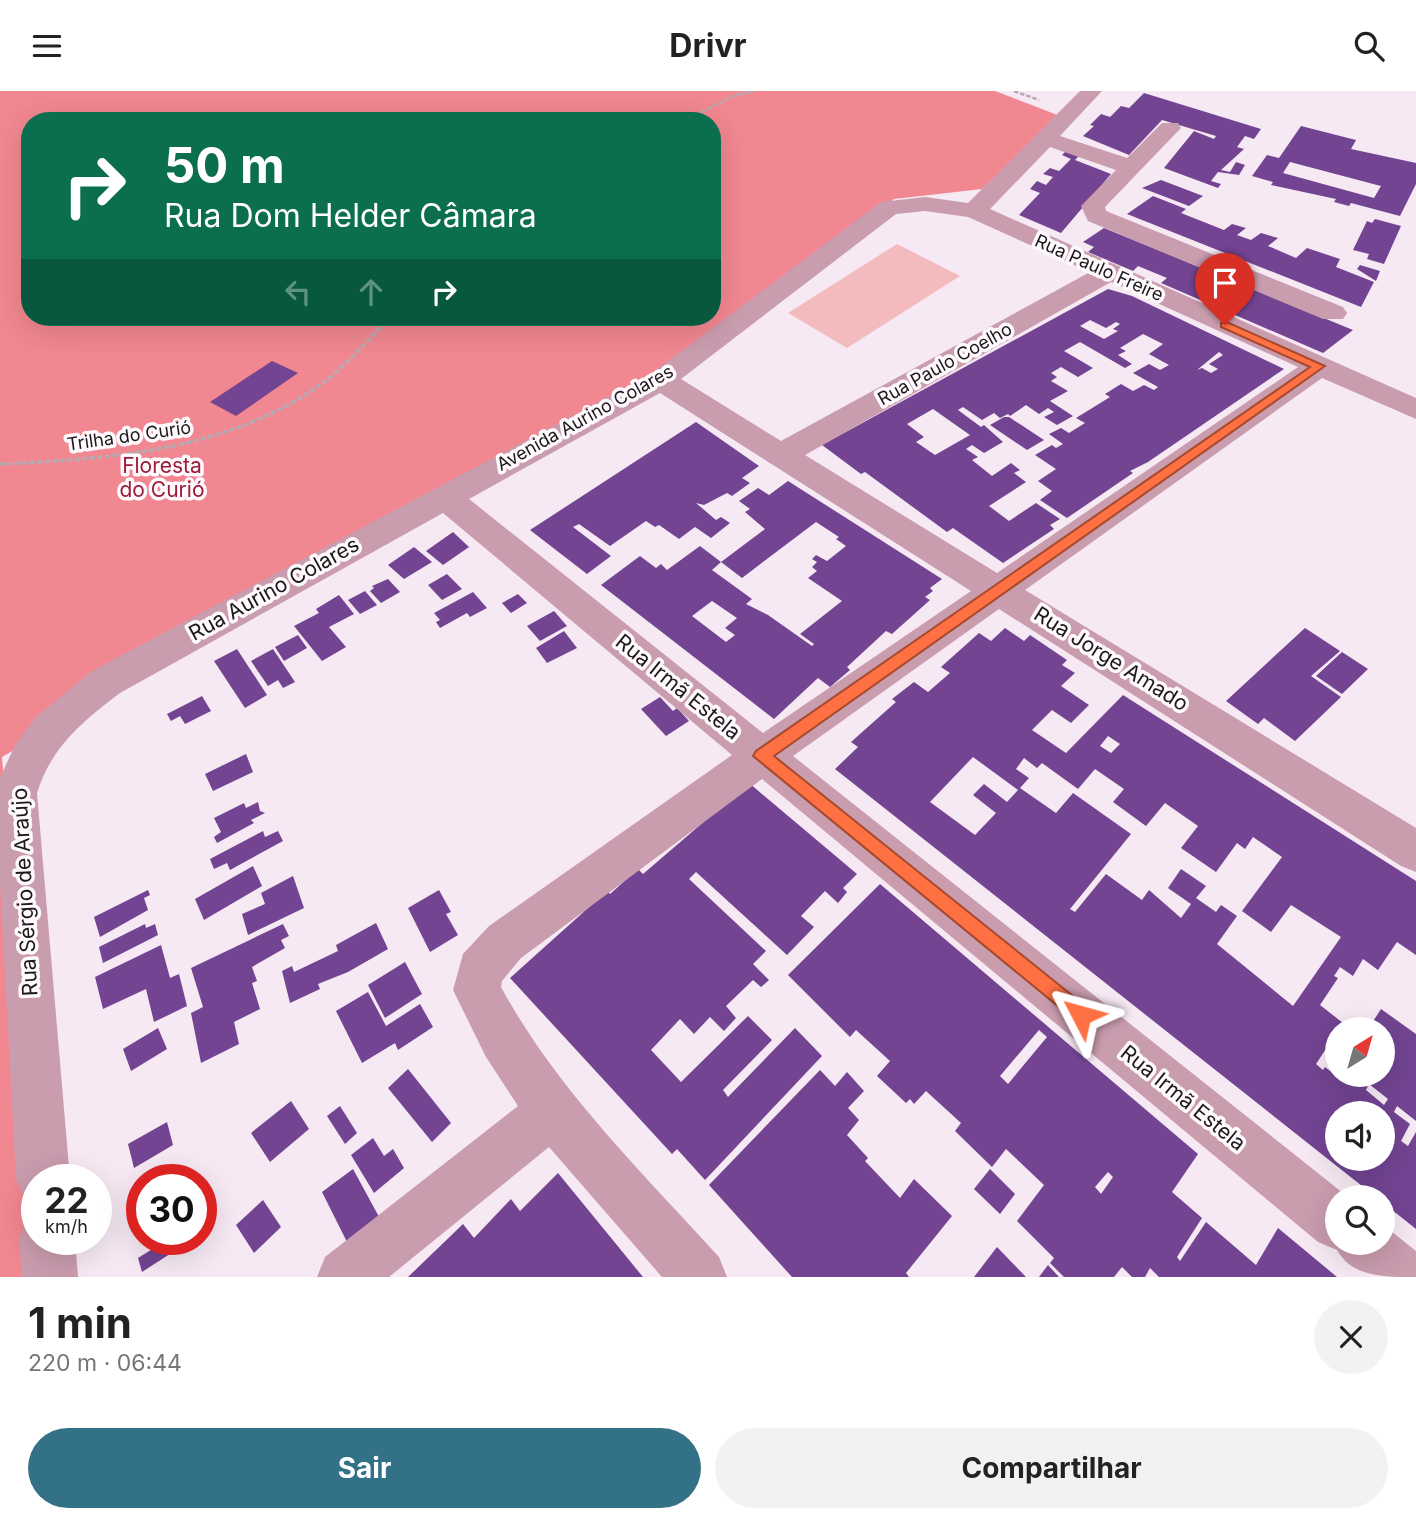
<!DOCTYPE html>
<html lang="pt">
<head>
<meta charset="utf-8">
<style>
  body { margin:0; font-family:Inter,sans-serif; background:#f2f2f2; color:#222; height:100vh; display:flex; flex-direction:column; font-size:26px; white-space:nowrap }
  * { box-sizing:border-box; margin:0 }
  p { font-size:23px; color:#767676 }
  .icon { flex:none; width:38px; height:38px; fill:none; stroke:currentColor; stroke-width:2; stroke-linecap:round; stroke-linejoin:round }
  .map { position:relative; height:1186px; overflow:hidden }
  .panel { display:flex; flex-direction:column; background:#fff; flex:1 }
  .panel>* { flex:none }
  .hud { position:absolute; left:21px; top:21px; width:700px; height:214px; border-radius:28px; box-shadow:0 7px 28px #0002; background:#0b6e4f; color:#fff; overflow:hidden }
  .needle { width:46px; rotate:37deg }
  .buttons { position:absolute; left:1325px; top:926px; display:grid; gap:14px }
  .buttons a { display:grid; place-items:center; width:70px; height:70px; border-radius:50%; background:#fff; box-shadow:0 7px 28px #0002; font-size:35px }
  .speed { position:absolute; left:21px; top:1073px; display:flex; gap:14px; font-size:35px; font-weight:700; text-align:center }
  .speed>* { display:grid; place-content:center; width:91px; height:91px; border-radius:50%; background:#fff; box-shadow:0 7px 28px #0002; line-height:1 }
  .speed small { font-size:18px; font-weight:400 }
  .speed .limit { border:10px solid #d22; background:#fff; color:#111 }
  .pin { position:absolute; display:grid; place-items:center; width:60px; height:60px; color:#fff; margin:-72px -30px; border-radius:50% 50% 50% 0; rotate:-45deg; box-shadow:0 0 7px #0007 }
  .pin .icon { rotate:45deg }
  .me { position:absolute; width:77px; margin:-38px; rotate:309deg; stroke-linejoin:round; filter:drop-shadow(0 0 5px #0008) }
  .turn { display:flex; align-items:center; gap:24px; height:147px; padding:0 28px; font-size:32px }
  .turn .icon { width:91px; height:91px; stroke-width:2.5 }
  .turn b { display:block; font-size:49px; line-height:60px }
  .lanes { display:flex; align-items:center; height:66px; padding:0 28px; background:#0003; justify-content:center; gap:35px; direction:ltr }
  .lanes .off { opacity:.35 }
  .round { display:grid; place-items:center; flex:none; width:74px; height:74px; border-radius:37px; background:#f2f2f2 }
  .headline { display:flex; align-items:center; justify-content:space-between; height:119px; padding:0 28px }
  h1 { font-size:42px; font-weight:700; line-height:52px }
  .cta { display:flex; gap:14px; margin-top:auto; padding:14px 28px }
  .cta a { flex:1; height:80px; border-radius:42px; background:#327186; color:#fff; font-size:28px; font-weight:700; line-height:80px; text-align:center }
  .cta a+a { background:#f2f2f2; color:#222 }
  header { display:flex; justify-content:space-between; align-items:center; height:91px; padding:0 28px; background:#fff; font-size:32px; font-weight:700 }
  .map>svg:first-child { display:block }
  .green { fill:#f4bbbe }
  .forest { fill:#f18790; fill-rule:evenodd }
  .building { fill:#724492; fill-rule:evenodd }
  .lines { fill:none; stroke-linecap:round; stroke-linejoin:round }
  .path-far1 { stroke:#b4aab2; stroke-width:2.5; stroke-dasharray:4.5 2; stroke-linecap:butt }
  .path { stroke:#b4aab2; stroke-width:3.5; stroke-dasharray:5 2.5; stroke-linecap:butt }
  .minor { fill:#c99cae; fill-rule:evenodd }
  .route { fill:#ff7043; stroke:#a6492c; stroke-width:2 }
  .labels { text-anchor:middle; stroke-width:7; stroke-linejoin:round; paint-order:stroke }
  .far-street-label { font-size:18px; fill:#1d181c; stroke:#fef9fd }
  .park-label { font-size:21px; fill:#9a1c38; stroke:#fef9fd }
  .street-label { font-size:21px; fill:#1d181c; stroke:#fef9fd }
</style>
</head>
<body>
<header><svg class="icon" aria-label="menu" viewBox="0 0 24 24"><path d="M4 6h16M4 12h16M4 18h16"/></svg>Drivr<svg class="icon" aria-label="search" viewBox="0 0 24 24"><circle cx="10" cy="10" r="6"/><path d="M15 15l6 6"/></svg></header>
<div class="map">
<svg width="1416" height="1186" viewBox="0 0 1416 1186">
  <rect width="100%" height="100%" fill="#f6e9f4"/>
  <!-- green -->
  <polygon class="green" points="897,153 960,185 847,257 788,222"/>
  <!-- forest -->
  <path class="forest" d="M 0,0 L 995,0 L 1060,25 L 982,98 L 894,108 L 644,293 L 2,666 L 37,1110 L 37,1148 L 43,1186 L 0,1186 ZM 30,30 L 712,30 L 712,226 L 30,226 Z"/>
  <!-- building -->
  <g class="building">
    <polygon points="1144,2 1261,38 1254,48 1245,45 1237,56 1244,58 1221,79 1230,81 1236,71 1245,74 1239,84 1218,81 1211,90 1221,93 1218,97 1164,77 1194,40 1214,48 1216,45 1162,29 1129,64 1083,45 1094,35 1090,34 1101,23 1110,26 1121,15 1129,17"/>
    <path d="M 1301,35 L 1356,49 L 1351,58 L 1416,72 L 1416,93 L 1400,125 L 1351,112 L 1349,115 L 1334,111 L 1336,108 L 1271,94 L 1273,91 L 1252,85 L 1267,64 L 1279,67 ZM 1290,71 L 1377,94 L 1381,95 L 1374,107 L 1283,82 Z"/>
    <polygon points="1066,60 1079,65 1075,69 1111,83 1061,142 1019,124 1040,102 1030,98 1037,90 1046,94 1053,86 1043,83 1050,77 1059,80 1071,68 1062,64"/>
    <polygon points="1161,89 1203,105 1189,115 1142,97"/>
    <polygon points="1153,105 1186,118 1181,122 1224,139 1232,133 1246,137 1237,144 1251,149 1261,142 1278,147 1268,155 1296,167 1307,157 1340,168 1336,176 1374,191 1361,216 1127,123"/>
    <polygon points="1375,128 1401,135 1384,173 1367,168 1369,163 1353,159 1367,130 1372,132"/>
    <polygon points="1104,137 1353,239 1323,262 1161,192 1167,187 1138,175 1133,180 1088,161 1094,156 1083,151"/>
    <polygon points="1360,174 1380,180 1376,190 1357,178"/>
    <path d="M 1108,198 L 1132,205 L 1284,278 L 1148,371 L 1130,380 L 1133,382 L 1067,427 L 1040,409 L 1052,400 L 1038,390 L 1056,378 L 1035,364 L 1052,354 L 1056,357 L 1063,353 L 1049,343 L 1061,337 L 1069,342 L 1085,332 L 1076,327 L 1110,306 L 1105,303 L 1121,293 L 1133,300 L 1144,294 L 1154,299 L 1158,296 L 1133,282 L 1149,273 L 1160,279 L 1169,274 L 1149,263 L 1163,253 L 1143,243 L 1120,257 L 1126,260 L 1118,264 L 1132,273 L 1125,277 L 1080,251 L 1064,260 L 1093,277 L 1078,286 L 1061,276 L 1051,282 L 1057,286 L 1051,290 L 1068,300 L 1050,310 L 1073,325 L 1057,334 L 1044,326 L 1054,321 L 1048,317 L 1039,323 L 1026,314 L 1010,325 L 1008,323 L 1000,327 L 994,322 L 982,329 L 963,316 L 958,319 L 981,336 L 984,334 L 1003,351 L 984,362 L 972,354 L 966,358 L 978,366 L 972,369 L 992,385 L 1011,372 L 1020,379 L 1014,382 L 1026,391 L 989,415 L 1009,430 L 1036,412 L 1060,428 L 1050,434 L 1054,438 L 1003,472 L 953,437 L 947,441 L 865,381 L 861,383 L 822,354 ZM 1090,229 L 1106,237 L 1116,231 L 1120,233 L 1113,238 L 1118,240 L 1104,248 L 1080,235 ZM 1219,261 L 1223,264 L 1209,273 L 1218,278 L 1211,282 L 1202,277 L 1197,279 ZM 933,318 L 970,344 L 935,364 L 916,351 L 924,346 L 907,333 Z"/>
    <polygon points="272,270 298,282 236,325 210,311"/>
    <polygon points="1004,326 1009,326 1044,349 1027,359 990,334"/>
    <polygon points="696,331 759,375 742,387 750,392 732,405 727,402 704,414 696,412 716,429 721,426 730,432 711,447 695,436 679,448 659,434 655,436 646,430 610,455 579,433 573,436 611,465 587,483 530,439"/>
    <path d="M 788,390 L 942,488 L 930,497 L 933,500 L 925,506 L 930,509 L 892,543 L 886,540 L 847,576 L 850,579 L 830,596 L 818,587 L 774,628 L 601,494 L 640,465 L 656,477 L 661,473 L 667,479 L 700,455 L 721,471 L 712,479 L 752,508 L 746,513 L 768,524 L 812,555 L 814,553 L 800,543 L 842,510 L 808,487 L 817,480 L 812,476 L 817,471 L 812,468 L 816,464 L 827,470 L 846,455 L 836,448 L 839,446 L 816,431 L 742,487 L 721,471 L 765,438 L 745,421 L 750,418 L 739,410 L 758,397 L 769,404 ZM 712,510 L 737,527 L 725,537 L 735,544 L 726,551 L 692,525 Z"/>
    <polygon points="453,441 469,456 443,474 426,460"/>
    <polygon points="414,456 432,471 404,488 388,474"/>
    <polygon points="447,483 462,498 442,509 428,494"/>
    <polygon points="388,488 400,501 381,512 370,500 374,497 372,495"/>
    <polygon points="365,500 377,514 360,523 348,509"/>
    <polygon points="473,501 487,517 470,526 467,522 440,537 436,531 440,529 434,522"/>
    <polygon points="518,503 527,512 511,522 502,512"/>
    <polygon points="339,504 354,523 329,536 346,556 322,570 294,535 319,522 316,518"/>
    <polygon points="554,520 567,535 540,550 527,535"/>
    <path d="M 1005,537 L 1024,550 L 1030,544 L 1067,569 L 1062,574 L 1075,582 L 1061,595 L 1089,614 L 1071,632 L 1052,619 L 1032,639 L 1066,662 L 1123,604 L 1416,790 L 1416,864 L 1397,851 L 1378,879 L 1363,868 L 1353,885 L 1340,876 L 1334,885 L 1338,887 L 1320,914 L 1343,932 L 1316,973 L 1323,979 L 1325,976 L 1342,989 L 1348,984 L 1357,991 L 1360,987 L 1356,984 L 1382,984 L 1382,938 L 1368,938 L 1381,918 L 1416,943 L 1416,1030 L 1397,1015 L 1394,1021 L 1410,1033 L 1401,1050 L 1408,1055 L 1416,1041 L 1416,1138 L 1382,1111 L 1382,1106 L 1376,1106 L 1343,1080 L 835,678 L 858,656 L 851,651 L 896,611 L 892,608 L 914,591 L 928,601 L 950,582 L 941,576 L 979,542 L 991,550 ZM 1108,645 L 1120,653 L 1111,662 L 1100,655 ZM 973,666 L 1018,699 L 1007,711 L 984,693 L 973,704 L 996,722 L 975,744 L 930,711 ZM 1024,667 L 1037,677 L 1042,672 L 1078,698 L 1095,678 L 1124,698 L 1113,711 L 1146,735 L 1165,712 L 1198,735 L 1181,757 L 1216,781 L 1237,752 L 1245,758 L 1253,746 L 1282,766 L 1242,820 L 1271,841 L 1291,814 L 1341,846 L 1293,915 L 1217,853 L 1237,825 L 1221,814 L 1216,821 L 1196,807 L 1206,795 L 1181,778 L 1168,797 L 1191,813 L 1181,827 L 1149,799 L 1142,809 L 1106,783 L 1075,821 L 1070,818 L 1131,743 L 1073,702 L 1056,722 L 1020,697 L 1029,687 L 1016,678 ZM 1369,993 L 1388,1008 L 1384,1014 L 1366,999 ZM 1337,1022 L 1382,1022 L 1382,1068 L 1337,1068 Z"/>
    <polygon points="1305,537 1340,560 1311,585 1341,606 1295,650 1264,627 1258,633 1226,610"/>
    <polygon points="564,540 577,557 547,572 536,557"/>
    <polygon points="298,544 307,557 284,570 275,556"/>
    <polygon points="237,558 267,604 245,617 214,570"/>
    <polygon points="273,558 295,591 283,597 278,589 268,595 251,570"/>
    <polygon points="1342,561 1368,578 1342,603 1316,585"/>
    <polygon points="202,605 211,620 185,633 180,625 171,630 167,623"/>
    <polygon points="660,606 673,620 677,617 689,630 666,645 641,618"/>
    <polygon points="246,663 253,681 213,700 205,683"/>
    <polygon points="749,692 857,783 843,797 847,801 838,812 825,800 801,825 814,836 787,864 696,781 689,788 766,860 753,873 769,889 761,896 753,889 726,915 736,927 724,940 710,926 694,943 680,928 651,959 681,991 748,925 772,949 723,999 728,1006 795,937 822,965 705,1089 677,1058 672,1063 510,887 607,800 610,803 638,778 643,783"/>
    <polygon points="258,711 260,720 265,722 251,729 254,732 217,752 214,746 221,741 214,727 244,712 246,717"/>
    <polygon points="263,740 265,746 278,740 283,750 230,779 227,772 214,778 210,768"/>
    <polygon points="253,775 262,795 204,829 195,808"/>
    <polygon points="293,785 304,817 248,844 242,823 265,813 261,802"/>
    <path d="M 880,793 L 1198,1063 L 1172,1101 L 1202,1127 L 1177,1166 L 1180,1170 L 1206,1131 L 1256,1174 L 1278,1137 L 1337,1186 L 1159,1186 L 1150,1177 L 1145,1186 L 1132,1186 L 1122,1176 L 1114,1186 L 1064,1186 L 1050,1172 L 1054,1167 L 1017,1130 L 1044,1094 L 1006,1058 L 992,1076 L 955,1040 L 961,1032 L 926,1000 L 914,1013 L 910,1008 L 906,1012 L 877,985 L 890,970 L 856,939 L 850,946 L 788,884 ZM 1039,939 L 1047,946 L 1008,993 L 1000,985 ZM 1108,1081 L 1113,1086 L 1101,1103 L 1095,1096 Z"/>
    <polygon points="148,799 150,804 144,807 148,819 100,846 94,826"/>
    <polygon points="439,799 451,821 446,823 458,844 430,861 408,817"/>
    <polygon points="376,832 388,858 348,881 318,893 320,898 290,912 282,880 292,875 294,881 338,860 336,854"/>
    <polygon points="145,833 146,837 155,833 158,844 103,872 99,856"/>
    <polygon points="283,833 289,845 281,849 285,857 252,876 257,890 252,892 260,918 234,931 239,953 201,972 191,922 203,916 191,877"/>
    <polygon points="161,854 170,887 179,883 187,915 154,931 146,898 103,918 95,886"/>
    <polygon points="405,871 422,903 385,927 368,894"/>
    <polygon points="368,901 386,935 420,913 433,936 398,959 395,952 362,972 336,920"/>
    <polygon points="158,937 167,958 131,980 123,958"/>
    <polygon points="408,978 451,1032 432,1051 388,997"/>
    <polygon points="820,979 835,995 847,981 864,1000 848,1017 859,1029 847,1044 868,1067 865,1070 900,1107 914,1088 952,1125 906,1182 909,1186 792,1186 709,1094"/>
    <polygon points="291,1010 309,1038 270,1071 251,1042"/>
    <polygon points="340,1015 357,1042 345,1053 327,1025"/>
    <polygon points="167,1031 173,1054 134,1077 128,1053"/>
    <polygon points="373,1047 384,1065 393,1058 404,1077 374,1102 351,1064"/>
    <polygon points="353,1078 384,1135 352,1161 322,1101"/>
    <polygon points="990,1078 1015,1103 1000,1123 974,1098"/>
    <polygon points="558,1082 643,1186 408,1186 463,1133 474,1147 511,1108 520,1120"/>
    <polygon points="263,1109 281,1136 254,1162 236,1134"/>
    <polygon points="160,1148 193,1148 142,1181 138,1167 162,1152"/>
    <polygon points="997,1156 1026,1186 974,1186"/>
    <polygon points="1048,1174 1059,1186 1039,1186"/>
  </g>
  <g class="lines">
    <!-- path-far1 -->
    <g class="path-far1">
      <polyline points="1014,0 1039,9"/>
      <polyline points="684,30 735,4 756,0"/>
    </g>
    <!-- path -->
    <path class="path" d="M 0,373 C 109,368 224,360 317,296 C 345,277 367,249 391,226"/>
    <!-- minor -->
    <g class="minor">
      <path d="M 1080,0 L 1102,0 L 1060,45 L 1127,67 L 1162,32 L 1178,32 L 1181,37 L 1105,116 L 1106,120 L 1343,216 L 1347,222 L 1343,228 L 1323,228 L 1088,130 L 1081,115 L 1116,79 L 1050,56 L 990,118 L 1416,307 L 1416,328 L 1322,287 L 1025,499 L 1416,737 L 1416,781 L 1401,775 L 999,518 L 793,665 L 1348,1106 L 1337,1106 L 1337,1152 L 1382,1152 L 1382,1133 L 1416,1160 L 1416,1186 C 1383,1186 1352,1186 1337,1159 L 1318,1151 L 762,688 L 521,867 L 502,890 L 501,896 C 557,999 641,1080 719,1166 L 727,1186 L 662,1186 L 549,1056 L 389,1186 L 317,1186 L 325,1166 L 518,1015 L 486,966 L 453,899 L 463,863 L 489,835 L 732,664 L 443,422 L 120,602 C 83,630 51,656 37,702 L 70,1088 L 37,1088 L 37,1112 L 24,1107 L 16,1088 L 0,791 L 0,687 L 15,654 L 36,626 L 92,580 L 651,283 L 881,111 L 925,106 L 968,112 ZM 925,120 L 968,126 L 1090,181 L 781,350 L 681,288 L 896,123 ZM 1111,191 L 1298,276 L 997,482 L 805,364 ZM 660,302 L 971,500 L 763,642 L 469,408 Z"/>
      <polygon points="37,1125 37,1148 75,1148 78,1186 22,1186 19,1148 27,1128"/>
    </g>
  </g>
  <!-- route -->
  <polygon class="route" points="1221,232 1229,232 1325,275 774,665 1088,917 1091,924 1088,931 1081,934 753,665 756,660 1310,276 1221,236"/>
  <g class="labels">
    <!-- far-street labels -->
    <g class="far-street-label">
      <text transform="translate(1099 177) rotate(24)" y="6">Rua Paulo Freire</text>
      <text transform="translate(945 273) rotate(-29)" y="6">Rua Paulo Coelho</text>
      <text transform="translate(585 327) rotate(-29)" y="6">Avenida Aurino Colares</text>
      <text transform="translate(129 345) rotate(-8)" y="6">Trilha do Curió</text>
    </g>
    <!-- park labels -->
    <g class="park-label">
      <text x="162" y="382">Floresta<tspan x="162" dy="24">do Curió</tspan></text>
    </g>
    <!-- street labels -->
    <g class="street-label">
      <text transform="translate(274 498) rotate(-29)" y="7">Rua Aurino Colares</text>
      <text transform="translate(1111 568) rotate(32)" y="7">Rua Jorge Amado</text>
      <text transform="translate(678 596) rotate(39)" y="7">Rua Irmã Estela</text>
      <text transform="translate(25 801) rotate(-93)" y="7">Rua Sérgio de Araújo</text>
      <text transform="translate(1183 1007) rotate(39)" y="7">Rua Irmã Estela</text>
    </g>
  </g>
</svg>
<div class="buttons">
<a><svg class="needle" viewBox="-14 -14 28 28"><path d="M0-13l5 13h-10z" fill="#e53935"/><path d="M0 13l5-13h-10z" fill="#767676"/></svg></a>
<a><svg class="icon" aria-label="sound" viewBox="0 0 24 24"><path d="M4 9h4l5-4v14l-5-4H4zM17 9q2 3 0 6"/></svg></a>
<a><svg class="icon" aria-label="search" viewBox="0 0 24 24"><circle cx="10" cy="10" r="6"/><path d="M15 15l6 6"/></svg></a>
</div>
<div class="speed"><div>22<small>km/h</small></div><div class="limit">30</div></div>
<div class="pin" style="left:1225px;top:234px;background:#d93025"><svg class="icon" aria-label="arrive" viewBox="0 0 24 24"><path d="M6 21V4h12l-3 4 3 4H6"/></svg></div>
<svg class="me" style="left:1081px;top:924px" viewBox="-20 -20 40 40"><path d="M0-17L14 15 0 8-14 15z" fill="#ff7043" stroke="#fff" stroke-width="4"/></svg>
<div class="hud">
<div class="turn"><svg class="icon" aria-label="right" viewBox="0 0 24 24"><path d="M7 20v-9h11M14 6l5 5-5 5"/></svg><div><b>50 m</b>Rua Dom Helder Câmara</div></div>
<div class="lanes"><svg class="icon off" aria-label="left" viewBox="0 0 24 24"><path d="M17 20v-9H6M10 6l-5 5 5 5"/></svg><svg class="icon off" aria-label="ahead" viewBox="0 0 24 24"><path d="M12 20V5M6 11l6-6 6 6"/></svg><svg class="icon" aria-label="right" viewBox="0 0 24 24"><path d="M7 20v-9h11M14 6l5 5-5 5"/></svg></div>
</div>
</div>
<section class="panel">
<div class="headline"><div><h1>1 min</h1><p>220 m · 06:44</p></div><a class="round"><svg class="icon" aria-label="close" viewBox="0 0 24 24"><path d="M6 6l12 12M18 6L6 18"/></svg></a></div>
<div class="cta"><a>Sair</a><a>Compartilhar</a></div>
</section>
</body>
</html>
